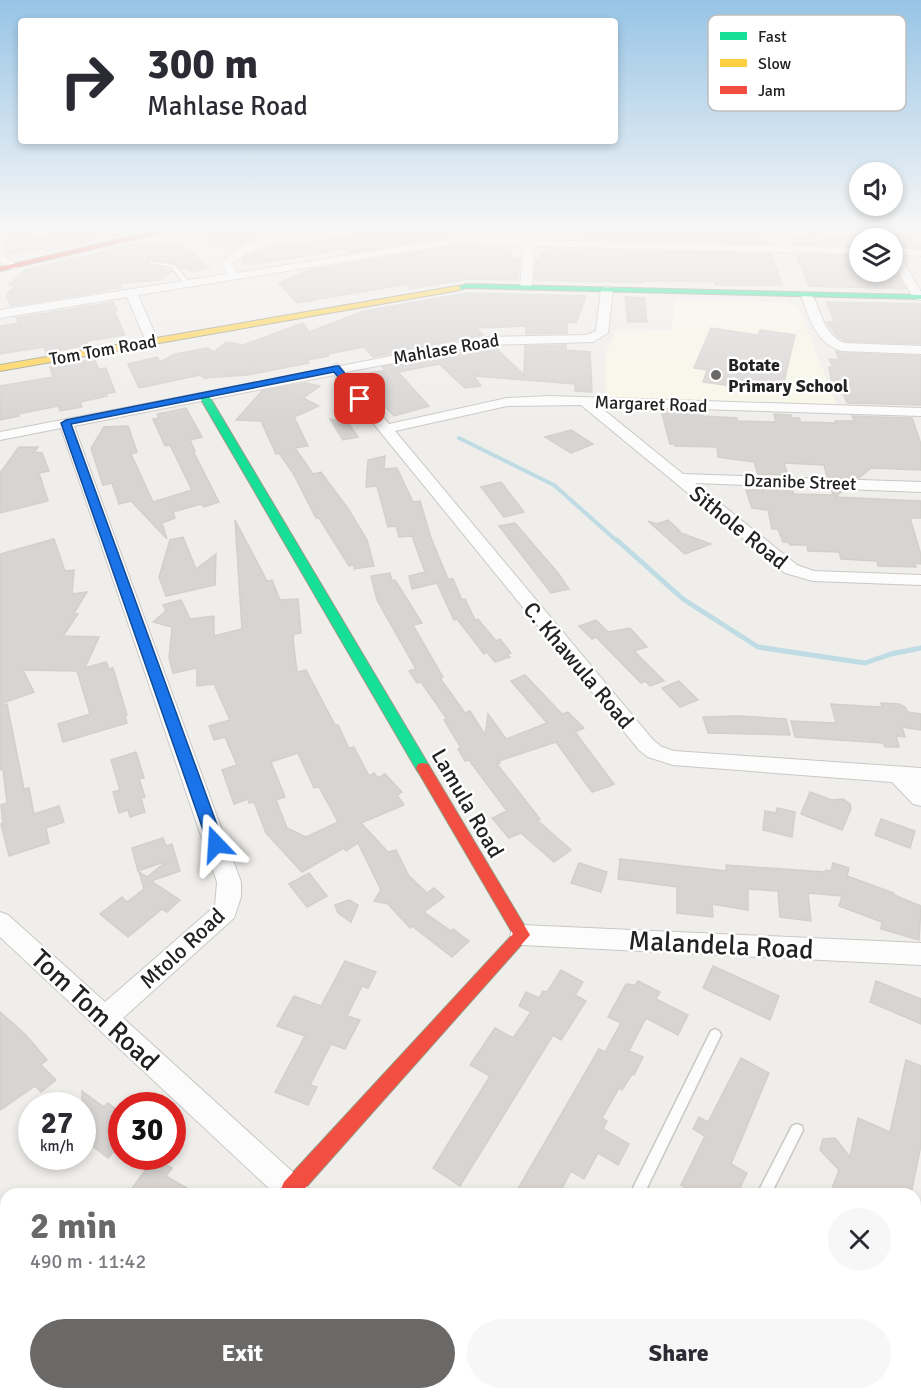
<!DOCTYPE html>
<html lang="en">
<head>
<meta charset="utf-8">
<style>
  body { margin:0; font-family:Signika,sans-serif; background:#f7f7f7; color:#2b2b33; height:100vh; display:flex; flex-direction:column; font-size:22px; white-space:nowrap }
  * { box-sizing:border-box; margin:0 }
  p { font-size:20px; color:#7c7c81 }
  .icon { flex:none; width:33px; height:33px; fill:none; stroke:currentColor; stroke-width:2; stroke-linecap:round; stroke-linejoin:round }
  .map { position:relative; flex:1; overflow:hidden }
  .drawer { position:absolute; left:0px; top:1188px; width:921px; height:212px; display:flex; flex-direction:column; background:#fff; border-radius:18px 18px 0 0; box-shadow:0 3px 9px #0003 }
  .drawer>* { flex:none }
  .top-card { position:absolute; left:18px; top:18px; width:600px; height:126px; border-radius:6px; box-shadow:0 3px 9px #0003; background:#fff; color:#2b2b33; overflow:hidden }
  .controls { position:absolute; left:849px; top:162px; display:grid; gap:12px }
  .controls a { display:grid; place-items:center; width:54px; height:54px; border-radius:50%; background:#fff; box-shadow:0 3px 9px #0003; font-size:30px }
  .speed { position:absolute; left:18px; top:1092px; display:flex; gap:12px; font-size:30px; font-weight:700; text-align:center }
  .speed>* { display:grid; place-content:center; width:78px; height:78px; border-radius:50%; background:#fff; box-shadow:0 3px 9px #0003; line-height:1 }
  .speed small { font-size:15px; font-weight:400 }
  .speed .limit { border:9px solid #d22; background:#fff; color:#111 }
  .pin { position:absolute; display:grid; place-items:center; width:51px; height:51px; color:#fff; margin:-26px; border-radius:12px; box-shadow:0 3px 9px #0006 }
  .me { position:absolute; width:66px; margin:-33px; rotate:340deg; stroke-linejoin:round; filter:drop-shadow(0 0 4px #0008) }
  .turn { display:flex; align-items:center; gap:21px; height:126px; padding:0 30px; font-size:27px }
  .turn .icon { width:78px; height:78px; stroke-width:2.5 }
  .turn b { display:block; font-size:42px; line-height:51px }
  .round { display:grid; place-items:center; flex:none; width:63px; height:63px; border-radius:32px; background:#f7f7f7 }
  .headline { display:flex; align-items:center; justify-content:space-between; height:102px; padding:0 30px }
  h1 { font-size:36px; font-weight:800; line-height:45px; color:#6a6968 }
  .button { display:flex; gap:12px; margin-top:auto; padding:12px 30px }
  .button a { flex:1; height:69px; border-radius:36px; background:#6a6968; color:#fff; font-size:24px; font-weight:800; line-height:69px; text-align:center }
  .button a+a { background:#f7f7f7; color:#2b2b33 }
  .map>svg:first-child { display:block }
  .education { fill:#f8f7e8 }
  .lines { fill:none; stroke-linecap:round; stroke-linejoin:round }
  .stream-far1 { stroke:#bfdbe3; stroke-width:4 }
  .stream { stroke:#bfdbe3; stroke-width:5 }
  .building { fill:#d7d4d2; stroke:#d3d0cc; stroke-width:1.5; fill-rule:evenodd }
  .lane-casing { stroke:#c9c8c7; stroke-width:3 }
  .street-casing { stroke:#c9c8c7; stroke-width:2 }
  .fast-casing { stroke:#999a82; stroke-width:2 }
  .slow-casing { stroke:#999a82; stroke-width:2 }
  .jam-casing { stroke:#999a82; stroke-width:2 }
  .lane { fill:#fdfcfc; fill-rule:evenodd }
  .street { fill:#fdfcfc; fill-rule:evenodd }
  .fast { fill:#16e098; fill-rule:evenodd }
  .slow { fill:#ffcf43; fill-rule:evenodd }
  .jam { fill:#f24e42; fill-rule:evenodd }
  .route { fill:#1a73e8; stroke:#114b97; stroke-width:1.5 }
  .poi-dot { fill:#6a6968; stroke:#fff; stroke-width:2 }
  .labels { text-anchor:middle; stroke-width:5; stroke-linejoin:round; paint-order:stroke }
  .far-street-label { font-size:18px; fill:#222; stroke:#fff }
  .far-poi-label { font-size:18px; font-weight:bold; fill:#222; stroke:#fff; text-anchor:start }
  .street-label { font-size:22px; fill:#222; stroke:#fff }
  .near-street-label { font-size:27px; fill:#222; stroke:#fff }
  .key { fill:#fff; stroke:#bdbdbd; stroke-width:1.5 }
  .key-label { font-size:16px; fill:#222 }
</style>
</head>
<body>
<div class="map">
<svg width="921" height="1399" viewBox="0 0 921 1399">
  <rect width="100%" height="100%" fill="#f0eeeb"/>
  <!-- education -->
  <polygon class="education" points="674,299 787,302 798,307 838,408 606,397 606,351 614,337 615,329 672,330"/>
  <g class="lines">
    <!-- stream-far1 -->
    <polyline class="stream-far1" points="459,438 554,485 618,542"/>
    <!-- stream -->
    <polyline class="stream" points="617,540 683,599 758,647 865,663 891,654 921,648"/>
  </g>
  <!-- building -->
  <g class="building">
    <polygon points="16,229 33,229 33,237 87,229 142,229 47,251 50,248 9,254 0,236 6,235 7,230"/>
    <polygon points="256,229 279,229 282,232 252,240 233,249 194,236"/>
    <polygon points="382,229 508,232 508,237 454,236 348,253 348,249 255,264 246,265 242,259 265,249 298,242 300,244"/>
    <polygon points="557,229 756,230 756,233 767,235 769,244 550,238 551,232 557,232"/>
    <polygon points="806,233 844,237 848,245 792,244 789,237 808,238"/>
    <polygon points="896,234 914,235 921,248 903,246"/>
    <polygon points="149,241 149,247 181,242 209,268 192,272 188,268 181,269 175,263 149,259 147,261 149,265 171,271 161,280 121,283 120,288 109,289 109,290 11,306 6,295 16,286 9,285 25,270"/>
    <polygon points="454,246 506,248 506,250 511,250 511,258 520,259 518,280 467,279 410,289 408,284 297,303 279,283 310,270"/>
    <polygon points="549,249 772,254 782,285 715,285 715,282 676,281 642,281 642,283 535,280 536,259 542,259 542,252 548,252"/>
    <polygon points="796,255 853,256 862,274 897,275 906,289 809,286"/>
    <polygon points="467,293 586,296 576,323 567,322 567,333 526,334 526,326 476,328 483,335 373,357 364,347 328,354 329,356 307,360 309,363 248,375 204,378 200,375 139,388 128,364 157,357 160,362 175,354 207,348 214,352 226,342 243,345 303,323 309,332 364,311"/>
    <polygon points="625,297 644,298 647,322 628,322"/>
    <polygon points="113,302 117,310 114,311 125,335 87,341 88,345 46,353 44,347 0,354 0,326 19,323 16,318"/>
    <polygon points="826,302 921,304 921,344 845,341 837,336 827,322 835,322"/>
    <polygon points="711,328 758,335 760,330 795,335 783,387 740,380 738,387 703,382 707,370 694,368"/>
    <polygon points="566,345 566,350 590,352 592,392 575,391 575,384 474,376 481,386 465,388 439,364 398,372 429,406 394,416 367,387 371,386 361,375 385,370 382,367 495,347 524,375 525,346"/>
    <polygon points="836,351 842,353 921,356 921,405 847,403 840,384 832,384 829,367 833,367 829,359 839,360"/>
    <polygon points="94,359 99,369 106,368 115,392 106,394 107,396 80,402 82,407 60,411 58,406 18,414 19,416 0,420 0,386 53,377 50,367"/>
    <polygon points="306,383 320,386 303,398 319,406 294,417 308,446 295,448 313,474 321,472 349,510 367,540 374,566 354,569 354,565 349,566 319,518 316,518 293,473 279,453 276,454 261,421 236,420 262,391"/>
    <polygon points="186,408 202,437 190,440 195,451 193,451 219,502 204,507 201,504 173,512 175,518 162,523 167,539 131,501 119,504 112,483 103,485 91,448 104,427 128,426 137,452 131,454 153,502 192,490 170,445 165,446 153,419 159,418 157,414"/>
    <polygon points="661,410 703,414 703,416 737,418 737,421 776,422 774,414 791,415 792,418 799,418 801,422 836,423 835,421 854,421 852,416 912,418 921,444 921,470 871,468 859,478 827,477 824,465 784,463 788,475 758,474 754,462 718,457 717,447 675,446 675,444 670,444"/>
    <polygon points="330,419 349,424 358,437 343,440"/>
    <polygon points="571,430 593,444 571,453 545,437"/>
    <polygon points="19,447 38,447 34,452 42,453 49,471 39,473 48,501 0,513 0,473"/>
    <polygon points="385,456 384,469 397,468 413,502 420,501 431,538 448,579 453,579 462,600 465,599 475,620 478,619 496,641 500,639 511,653 507,654 510,657 495,662 487,652 484,654 457,619 454,620 437,583 412,589 409,576 425,572 412,536 399,537 396,526 388,527 377,486 366,487 368,460"/>
    <polygon points="501,482 524,512 504,517 481,487"/>
    <polygon points="762,488 792,489 794,494 833,495 832,491 843,491 835,497 921,501 921,518 910,518 921,555 921,564 914,563 916,567 878,566 877,561 841,559 839,552 808,551 807,545 790,545 788,542 783,542 778,529 772,529 768,510 752,508 746,490 763,490"/>
    <path d="M 235,520 L 267,581 L 272,580 L 280,600 L 298,599 L 301,633 L 294,634 L 293,639 L 297,672 L 306,670 L 335,725 L 338,725 L 349,748 L 354,747 L 369,776 L 374,773 L 378,778 L 385,774 L 402,792 L 397,795 L 404,805 L 361,823 L 388,852 L 396,850 L 409,876 L 427,893 L 434,888 L 444,897 L 424,912 L 451,931 L 453,929 L 469,941 L 452,957 L 412,926 L 410,928 L 388,904 L 374,901 L 381,890 L 358,843 L 346,851 L 344,848 L 302,872 L 266,833 L 254,802 L 249,803 L 248,799 L 234,804 L 222,770 L 237,765 L 225,737 L 214,740 L 209,726 L 230,720 L 214,684 L 197,686 L 197,668 L 173,673 L 169,658 L 172,627 L 153,622 L 166,611 L 163,605 L 181,600 L 190,619 L 214,616 L 214,636 L 242,629 ZM 298,753 L 314,788 L 319,787 L 338,822 L 306,837 L 287,828 L 276,800 L 285,797 L 271,762 Z"/>
    <polygon points="668,520 680,531 678,532 711,544 685,554 648,521 657,524"/>
    <polygon points="515,523 558,573 569,589 551,593 499,526"/>
    <polygon points="183,537 196,569 216,554 215,585 166,596 159,577 170,540"/>
    <polygon points="54,539 65,571 74,570 72,594 87,592 74,613 78,614 63,636 99,637 85,668 106,662 109,669 113,668 127,715 125,716 127,723 63,742 58,724 90,714 77,671 23,670 34,692 0,704 0,554"/>
    <polygon points="390,573 392,581 395,580 422,623 413,625 443,677 440,678 465,713 470,711 485,735 488,714 506,739 547,723 511,681 525,675 562,714 568,712 584,728 575,732 614,784 610,786 592,792 556,742 499,761 500,763 497,764 540,819 537,820 571,850 554,862 521,833 509,838 492,818 507,811 469,760 465,761 458,749 461,748 444,720 447,719 421,682 417,683 409,671 416,669 377,600 371,576"/>
    <polygon points="596,620 608,632 630,628 647,647 634,651 664,681 650,686 645,681 641,683 596,637 592,639 579,626"/>
    <polygon points="679,681 698,700 680,707 662,688"/>
    <polygon points="881,703 899,704 905,707 908,712 921,714 921,730 902,727 905,737 896,736 899,747 885,747 883,743 795,737 791,721 836,723 831,704 882,707"/>
    <polygon points="7,704 24,789 29,788 34,814 59,806 64,822 46,828 49,843 9,856 1,824 3,824 1,805 7,803 3,769 0,770 0,705"/>
    <polygon points="739,716 786,719 790,735 708,733 703,717"/>
    <polygon points="136,752 144,778 139,779 145,797 141,798 145,812 130,817 128,810 119,813 113,792 120,790 111,760"/>
    <polygon points="810,792 832,800 843,799 850,804 851,809 842,830 801,814"/>
    <polygon points="777,808 795,812 792,837 763,830 765,811 776,813"/>
    <polygon points="881,819 915,831 910,848 875,835"/>
    <polygon points="163,838 166,846 172,844 180,871 151,881 180,900 167,912 162,909 128,937 100,914 122,897 127,902 144,889 139,872 147,877 167,861 138,871 132,848"/>
    <polygon points="620,859 727,871 726,865 825,872 826,870 831,871 833,863 849,868 847,876 894,893 894,895 921,906 919,940 881,929 882,922 839,906 842,896 808,893 811,921 780,917 778,891 748,889 748,910 712,904 713,917 677,913 677,887 618,879"/>
    <polygon points="579,863 607,872 601,892 571,883"/>
    <polygon points="309,873 327,896 307,907 289,884"/>
    <polygon points="349,900 358,905 351,922 338,913 335,905"/>
    <polygon points="345,961 376,972 368,988 362,986 347,1016 360,1020 345,1049 331,1044 310,1085 317,1087 308,1105 275,1092 305,1036 277,1026 294,996 321,1006"/>
    <polygon points="713,966 779,996 770,1020 703,988"/>
    <polygon points="561,970 583,982 575,995 586,1001 561,1040 553,1035 460,1186 433,1168 490,1076 470,1065 495,1028 513,1038 531,1012 519,1006 526,992 539,998 543,991 547,992"/>
    <polygon points="638,981 660,992 656,999 688,1015 678,1035 646,1018 629,1051 643,1057 634,1075 632,1074 622,1090 619,1088 602,1118 607,1121 603,1129 629,1144 618,1165 598,1153 584,1179 571,1171 559,1194 515,1194 599,1049 605,1052 621,1023 608,1017 626,984 635,985"/>
    <polygon points="876,981 921,999 921,1024 870,1002"/>
    <polygon points="0,1012 25,1034 47,1060 41,1065 56,1080 41,1092 35,1086 0,1110"/>
    <polygon points="741,1058 769,1073 731,1164 747,1173 737,1194 696,1194 681,1185 705,1136 693,1129 699,1117 708,1122"/>
    <polygon points="906,1060 921,1066 921,1145 911,1194 830,1194 839,1170 820,1150 823,1139 835,1138 850,1157 858,1118 890,1132"/>
    <polygon points="82,1091 104,1107 108,1103 121,1113 114,1121 122,1127 122,1142 108,1158 82,1138"/>
    <polygon points="154,1158 172,1168 166,1176 197,1194 128,1194"/>
  </g>
  <g class="lines">
    <!-- lane casing -->
    <g class="lane-casing">
      <g id="lane">
        <polygon points="149,261 175,265 191,284 186,285 171,267 149,263"/>
        <polygon points="715,1029 719,1031 721,1035 644,1194 630,1194 711,1031"/>
        <polygon points="797,1124 802,1126 803,1130 771,1194 757,1194 792,1126"/>
      </g>
    </g>
    <!-- street casing -->
    <g class="street-casing">
      <g id="street">
        <path d="M 319,229 L 344,229 L 264,247 L 249,252 L 232,263 L 237,273 L 454,238 L 524,240 L 525,229 L 535,229 L 534,240 L 860,248 L 860,254 L 534,246 L 532,286 L 526,289 L 520,286 L 524,246 L 454,244 L 138,295 L 158,341 L 152,345 L 146,341 L 127,297 L 0,318 L 0,310 L 227,274 L 221,263 C 242,237 288,234 319,229 Z"/>
        <polygon points="874,229 884,229 890,238 880,238"/>
        <polygon points="892,247 921,250 921,256 900,255 921,292 921,300 914,299 892,261"/>
        <polygon points="0,252 17,265 17,269 9,269 0,261"/>
        <polygon points="607,286 613,289 608,333 593,342 486,345 346,372 389,424 507,398 549,396 921,408 921,416 599,406 683,474 921,482 921,492 695,483 797,565 814,571 921,575 921,585 813,581 785,573 581,405 507,406 395,431 653,740 662,747 674,751 921,768 921,806 913,804 892,782 673,765 648,757 639,750 334,375 74,426 241,882 241,897 234,918 123,1018 306,1184 311,1194 275,1194 0,937 0,912 8,915 105,1002 215,906 217,882 61,428 0,440 0,432 330,368 336,364 341,366 486,337 587,335 596,331 601,289"/>
        <path d="M 807,292 C 821,297 818,332 844,343 L 921,346 L 921,354 L 842,351 C 816,344 809,318 801,295 Z"/>
        <polygon points="522,925 921,943 921,965 522,945 513,942 510,935 513,928"/>
        <polygon points="501,1394 538,1394 541,1399 503,1399"/>
      </g>
    </g>
    <!-- fast casing -->
    <g class="fast-casing">
      <g id="fast">
        <polygon points="467,284 921,295 921,299 467,288 457,290 453,288"/>
        <polygon points="204,393 209,396 428,764 430,768 428,772 418,772 199,396"/>
      </g>
    </g>
    <!-- slow casing -->
    <g class="slow-casing">
      <polygon id="slow" points="457,286 460,286 460,290 0,371 0,365"/>
    </g>
    <!-- jam casing -->
    <g class="jam-casing">
      <g id="jam">
        <polygon points="163,229 177,229 0,271 0,267"/>
        <polygon points="423,763 428,764 530,935 300,1194 283,1194 281,1189 284,1182 513,934 416,768 418,764"/>
      </g>
    </g>
    <!-- lane -->
    <use href="#lane" class="lane"/>
    <!-- street -->
    <use href="#street" class="street"/>
    <!-- fast -->
    <use href="#fast" class="fast"/>
    <!-- slow -->
    <use href="#slow" class="slow"/>
    <!-- jam -->
    <use href="#jam" class="jam"/>
  </g>
  <!-- sky -->
  <linearGradient id="sky" x2="0" y2="1"><stop stop-color="#97c4e6"/><stop offset="0.54" stop-color="#f8f7f6"/><stop offset="1" stop-color="#f8f7f6" stop-opacity="0"/></linearGradient>
  <rect width="921" height="425" fill="url(#sky)"/>
  <!-- route -->
  <polygon class="route" points="336,366 339,366 364,397 364,401 357,401 334,372 71,424 224,844 221,849 210,849 208,844 61,423 66,420"/>
  <!-- markers -->
  <circle class="poi-dot" cx="716" cy="375" r="6"/>
  <g class="labels">
    <!-- far-street labels -->
    <g class="far-street-label">
      <text transform="translate(446 349) rotate(-10)" y="6">Mahlase Road</text>
      <text transform="translate(103 350) rotate(-10)" y="6">Tom Tom Road</text>
      <text transform="translate(651 404) rotate(2)" y="6">Margaret Road</text>
      <text transform="translate(800 482) rotate(2)" y="6">Dzanibe Street</text>
    </g>
    <!-- far-poi labels -->
    <g class="far-poi-label">
      <text x="728" y="371">Botate<tspan x="728" dy="21">Primary School</tspan></text>
    </g>
    <!-- street labels -->
    <g class="street-label">
      <text transform="translate(739 527) rotate(39)" y="8">Sithole Road</text>
      <text transform="translate(579 665) rotate(50)" y="8">C. Khawula Road</text>
      <text transform="translate(468 803) rotate(60)" y="8">Lamula Road</text>
      <text transform="translate(182 948) rotate(-43)" y="8">Mtolo Road</text>
    </g>
    <!-- near-street labels -->
    <g class="near-street-label">
      <text transform="translate(721 945) rotate(3)" y="9">Malandela Road</text>
      <text transform="translate(95 1010) rotate(43)" y="9">Tom Tom Road</text>
    </g>
  </g>
  <!-- legend -->
  <rect x="708" y="15" width="198" height="96" rx="9" class="key"/>
  <rect x="720" y="32" width="27" height="8" fill="#16e098"/>
  <rect x="720" y="59" width="27" height="8" fill="#ffcf43"/>
  <rect x="720" y="86" width="27" height="8" fill="#f24e42"/>
  <g class="key-label">
    <text x="758" y="42">Fast</text>
    <text x="758" y="69">Slow</text>
    <text x="758" y="96">Jam</text>
  </g>
</svg>
<div class="controls">
<a><svg class="icon" aria-label="sound" viewBox="0 0 24 24"><path d="M4 9h4l5-4v14l-5-4H4zM17 9q2 3 0 6"/></svg></a>
<a><svg class="icon" aria-label="layers" viewBox="0 0 24 24"><path d="M12 4l9 5-9 5-9-5zM3 14l9 5 9-5"/></svg></a>
</div>
<div class="speed"><div>27<small>km/h</small></div><div class="limit">30</div></div>
<div class="pin" style="left:360px;top:399px;background:#d93025"><svg class="icon" aria-label="arrive" viewBox="0 0 24 24"><path d="M6 21V4h12l-3 4 3 4H6"/></svg></div>
<svg class="me" style="left:216px;top:844px" viewBox="-20 -20 40 40"><path d="M0-17L14 15 0 8-14 15z" fill="#1a73e8" stroke="#fff" stroke-width="4"/></svg>
<div class="top-card">
<div class="turn"><svg class="icon" aria-label="right" viewBox="0 0 24 24"><path d="M7 20v-9h11M14 6l5 5-5 5"/></svg><div><b>300 m</b>Mahlase Road</div></div>
</div>
<section class="drawer">
<div class="headline"><div><h1>2 min</h1><p>490 m · 11:42</p></div><a class="round"><svg class="icon" aria-label="close" viewBox="0 0 24 24"><path d="M6 6l12 12M18 6L6 18"/></svg></a></div>
<div class="button"><a>Exit</a><a>Share</a></div>
</section>
</div>
</body>
</html>
